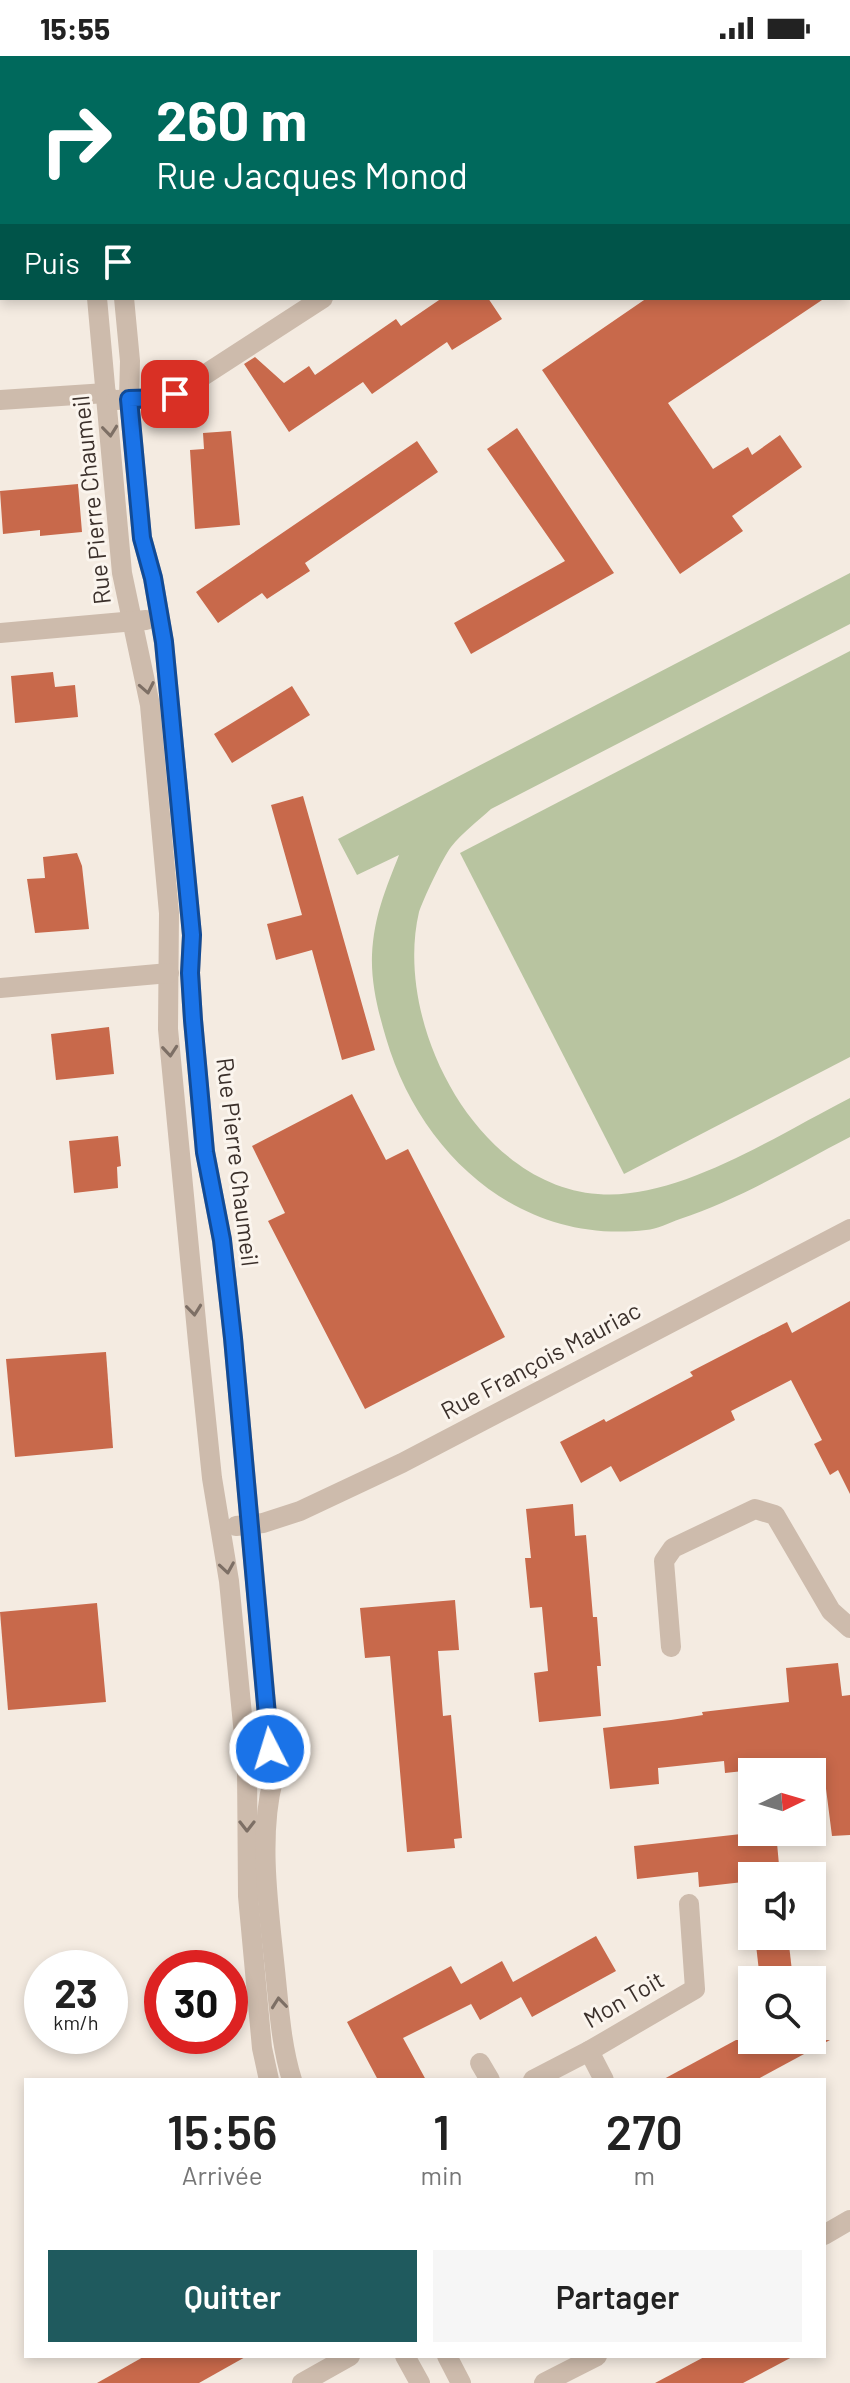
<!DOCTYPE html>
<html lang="fr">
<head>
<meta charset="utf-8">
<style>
  body { margin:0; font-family:Barlow,sans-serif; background:#f6f6f6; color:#222; height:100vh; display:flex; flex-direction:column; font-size:30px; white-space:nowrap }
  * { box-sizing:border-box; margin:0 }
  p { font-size:26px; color:#767676 }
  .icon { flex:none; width:44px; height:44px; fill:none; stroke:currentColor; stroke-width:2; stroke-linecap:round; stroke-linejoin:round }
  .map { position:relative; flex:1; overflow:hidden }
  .details { position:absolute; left:24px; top:2022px; width:802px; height:280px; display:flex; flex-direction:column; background:#fff; border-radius:0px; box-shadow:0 4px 12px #0003 }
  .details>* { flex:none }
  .top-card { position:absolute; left:0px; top:0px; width:850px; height:244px; box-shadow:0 4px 12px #0003; background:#00695c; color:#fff; overflow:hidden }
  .needle { width:52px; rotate:85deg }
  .tools { position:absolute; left:738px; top:1702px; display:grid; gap:16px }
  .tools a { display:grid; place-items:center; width:88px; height:88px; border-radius:0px; background:#fff; box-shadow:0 4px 12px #0003; font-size:40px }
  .speed { position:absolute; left:24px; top:1894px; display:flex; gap:16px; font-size:40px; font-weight:700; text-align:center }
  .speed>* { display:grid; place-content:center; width:104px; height:104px; border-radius:50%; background:#fff; box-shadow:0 4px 12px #0003; line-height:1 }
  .speed small { font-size:20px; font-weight:400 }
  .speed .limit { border:12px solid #d22; background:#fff; color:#111 }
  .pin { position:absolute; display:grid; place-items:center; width:68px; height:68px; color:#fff; margin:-34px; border-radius:16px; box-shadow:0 4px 12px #0006 }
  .me { position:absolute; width:88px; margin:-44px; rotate:355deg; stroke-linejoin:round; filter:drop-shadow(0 0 6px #0008) }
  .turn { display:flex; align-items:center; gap:28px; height:168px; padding:0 24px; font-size:36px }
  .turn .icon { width:104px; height:104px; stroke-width:2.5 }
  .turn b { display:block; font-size:56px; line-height:68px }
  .then { display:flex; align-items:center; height:76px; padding:0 24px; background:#0003; gap:16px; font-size:30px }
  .eta { display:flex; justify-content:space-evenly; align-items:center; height:136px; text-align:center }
  .eta b { font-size:48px; font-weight:600; line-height:56px }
  .action { display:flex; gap:16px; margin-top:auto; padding:16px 24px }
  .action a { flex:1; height:92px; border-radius:0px; background:#1f5a5e; color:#fff; font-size:32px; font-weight:600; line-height:92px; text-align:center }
  .action a+a { background:#f6f6f6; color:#222 }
  .status { display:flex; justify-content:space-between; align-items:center; height:56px; padding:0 40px; background:#fff; direction:ltr }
  .status svg { height:22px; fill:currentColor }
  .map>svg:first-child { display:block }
  .green { fill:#b8c4a0 }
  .building { fill:#c8694b }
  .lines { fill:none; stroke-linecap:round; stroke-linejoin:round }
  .lane { stroke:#cdbbac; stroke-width:20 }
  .street { stroke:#cdbbac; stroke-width:20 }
  .oneway { stroke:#7d6f65 }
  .route-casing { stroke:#114b97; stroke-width:20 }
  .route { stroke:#1a73e8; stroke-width:14 }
  .labels { text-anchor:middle; stroke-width:6; stroke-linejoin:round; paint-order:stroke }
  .street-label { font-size:24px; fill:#3b302b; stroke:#fbf5ee }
</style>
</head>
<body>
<div class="status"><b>15:55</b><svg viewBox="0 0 49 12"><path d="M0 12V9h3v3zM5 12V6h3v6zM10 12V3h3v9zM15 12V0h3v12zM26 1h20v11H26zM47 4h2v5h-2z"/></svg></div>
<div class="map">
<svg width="850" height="2327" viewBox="0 0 850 2327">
  <rect width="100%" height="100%" fill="#f4ebe1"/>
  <!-- green -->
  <g class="green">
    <path d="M 850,517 L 850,568 L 491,753 C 478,765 462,777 451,791 C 443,801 423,844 419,856 C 393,967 476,1129 598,1138 C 678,1145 779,1078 850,1042 L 850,1081 C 794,1110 740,1143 680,1163 C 669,1167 657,1173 646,1174 C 519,1189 420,1098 386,982 C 378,955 371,927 372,899 C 374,860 385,835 399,799 L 357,819 L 338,783 Z"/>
    <polygon points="850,595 850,1001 624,1118 460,797"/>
  </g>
  <!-- building -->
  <g class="building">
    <polygon points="442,242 488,242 502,263 452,294 447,286 372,338 363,326 289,376 244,308 255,301 284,327 309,310 315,319 396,263 401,270"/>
    <polygon points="647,242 825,242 668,347 713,413 748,391 752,399 780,379 802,411 732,460 743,475 680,518 542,314"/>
    <polygon points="517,372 614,517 471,598 454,567 565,505 487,393"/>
    <polygon points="231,375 240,469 195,473 190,394 204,393 203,377"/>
    <polygon points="417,385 438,416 305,507 310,515 267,543 262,537 218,567 196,536"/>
    <polygon points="78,428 82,476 40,480 40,474 3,478 0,435"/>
    <polygon points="53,616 55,631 75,629 78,661 15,667 11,620"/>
    <polygon points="292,630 310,659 232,707 214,678"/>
    <polygon points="303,740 375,994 342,1004 312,894 276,904 267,868 302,859 271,749"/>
    <polygon points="77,797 82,810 89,873 35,877 27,823 45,822 43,801"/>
    <polygon points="109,971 114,1018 56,1024 51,978"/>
    <polygon points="352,1038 386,1104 408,1093 505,1281 365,1353 268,1165 285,1157 252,1090"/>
    <polygon points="118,1080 121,1110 117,1111 118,1132 74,1137 69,1085"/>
    <polygon points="850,1245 850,1438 838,1414 830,1419 814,1388 822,1384 791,1324 731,1355 735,1364 620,1426 611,1410 581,1427 560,1386 604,1363 606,1366 693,1320 690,1316 787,1266 792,1277"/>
    <polygon points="106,1296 113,1392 15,1401 6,1303"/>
    <polygon points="573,1448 575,1480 586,1479 593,1561 597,1561 601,1610 597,1610 601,1660 539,1666 534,1617 548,1615 542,1551 530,1552 525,1502 531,1502 526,1453"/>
    <polygon points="455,1544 459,1594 438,1595 443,1660 451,1659 462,1782 454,1783 455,1792 407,1796 390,1600 365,1602 360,1552"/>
    <polygon points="97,1547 106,1646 8,1654 0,1556"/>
    <polygon points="838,1607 842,1640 850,1639 850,1779 832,1780 823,1709 816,1710 815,1707 725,1717 724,1705 658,1712 659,1728 610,1733 603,1672 671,1664 703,1659 702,1656 789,1646 786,1612"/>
    <polygon points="759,1776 776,1776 780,1820 752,1820 752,1825 699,1831 698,1816 637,1823 634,1790"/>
    <polygon points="596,1880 616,1915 532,1961 521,1941 480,1964 470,1946 471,1948 403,1982 426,2024 378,2024 347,1966 451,1910 461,1928 502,1905 513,1926"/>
    <polygon points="755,1880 788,1880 793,1924 760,1924"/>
    <polygon points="736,1984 830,1984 756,2024 662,2024"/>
    <polygon points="145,2300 247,2300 199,2327 97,2327"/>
    <polygon points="706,2300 794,2300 743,2327 655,2327"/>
  </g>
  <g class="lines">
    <!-- lane -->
    <polyline class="lane" points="0,344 106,337"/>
    <!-- street -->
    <g class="street">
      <polyline points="75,0 76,2"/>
      <polyline points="96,0 96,2"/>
      <polyline points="283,0 283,2"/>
      <polyline points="554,0 555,2"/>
      <polyline points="685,2 688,0"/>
      <polyline points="0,134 2,134"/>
      <polyline points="97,242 122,517 150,649 169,857 168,973 198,1286 212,1422 229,1525 247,1710 248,1840 262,1992 269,2024"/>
      <path d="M 124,242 L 130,305 L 129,343 L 142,482 L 153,522 L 164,586 L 192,879 L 190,917 L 193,964 L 205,1096 L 222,1184 L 233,1282 L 273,1724 C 258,1782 269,1855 275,1914 C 279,1951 281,1989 292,2024"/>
      <polyline points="116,344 163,342 175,338 323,242"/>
      <polyline points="0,577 146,564"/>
      <polyline points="0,932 169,917"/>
      <polyline points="236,1470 263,1467 300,1455 402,1407 850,1173"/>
      <polyline points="671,1591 664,1505 673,1492 755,1453 775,1459 831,1555 850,1572"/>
      <polyline points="589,1995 604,2024"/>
      <polyline points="480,2007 490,2024"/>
      <polyline points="533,2024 589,1995 695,1933 689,1848"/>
      <polyline points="824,2179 850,2164"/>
      <polyline points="405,2300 420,2327"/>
      <polyline points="447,2300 461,2327"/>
      <polyline points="302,2327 350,2300"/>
      <polyline points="544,2327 597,2300"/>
    </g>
  </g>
  <!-- one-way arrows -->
  <defs><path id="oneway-chevron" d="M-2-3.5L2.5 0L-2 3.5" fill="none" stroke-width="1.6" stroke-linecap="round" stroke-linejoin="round" transform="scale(2)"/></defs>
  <g class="oneway">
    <use href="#oneway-chevron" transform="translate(110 375) rotate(84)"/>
    <use href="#oneway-chevron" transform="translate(147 632) rotate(79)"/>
    <use href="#oneway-chevron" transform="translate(170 995) rotate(85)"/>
    <use href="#oneway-chevron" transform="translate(194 1254) rotate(84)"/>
    <use href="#oneway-chevron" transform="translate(227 1512) rotate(81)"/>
    <use href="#oneway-chevron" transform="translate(247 1770) rotate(90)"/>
    <use href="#oneway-chevron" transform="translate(279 1947) rotate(-96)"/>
  </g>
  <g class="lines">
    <!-- route casing -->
    <g class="route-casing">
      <polyline id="route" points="175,338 163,342 129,343 142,482 153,522 164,586 192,879 190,917 193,964 205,1096 222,1184 233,1282 270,1693"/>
    </g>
    <!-- route -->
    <use href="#route" class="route"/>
  </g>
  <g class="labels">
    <!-- street labels -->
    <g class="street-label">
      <text transform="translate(92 444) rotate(-96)" y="8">Rue Pierre Chaumeil</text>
      <text transform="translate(237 1106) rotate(83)" y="8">Rue Pierre Chaumeil</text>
      <text transform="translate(541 1305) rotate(-28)" y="8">Rue François Mauriac</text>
      <text transform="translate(624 1944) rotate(-30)" y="8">Mon Toit</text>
    </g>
  </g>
</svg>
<div class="tools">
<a><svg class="needle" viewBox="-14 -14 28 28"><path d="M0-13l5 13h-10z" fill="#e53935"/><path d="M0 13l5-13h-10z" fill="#767676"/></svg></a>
<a><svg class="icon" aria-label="sound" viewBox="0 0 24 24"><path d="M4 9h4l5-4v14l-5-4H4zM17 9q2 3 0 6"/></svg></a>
<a><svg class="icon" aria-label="search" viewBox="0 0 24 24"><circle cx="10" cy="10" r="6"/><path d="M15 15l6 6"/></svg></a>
</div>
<div class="speed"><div>23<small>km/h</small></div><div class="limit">30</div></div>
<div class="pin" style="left:175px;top:338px;background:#d93025"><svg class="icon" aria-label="arrive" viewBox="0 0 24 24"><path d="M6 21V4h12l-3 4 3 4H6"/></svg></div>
<svg class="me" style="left:270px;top:1693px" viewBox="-20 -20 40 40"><circle r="17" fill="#1a73e8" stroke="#fff" stroke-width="3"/><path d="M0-11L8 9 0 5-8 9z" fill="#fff"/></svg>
<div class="top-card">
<div class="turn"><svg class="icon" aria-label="right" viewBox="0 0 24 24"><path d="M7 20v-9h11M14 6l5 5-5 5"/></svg><div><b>260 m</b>Rue Jacques Monod</div></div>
<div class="then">Puis<svg class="icon" aria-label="arrive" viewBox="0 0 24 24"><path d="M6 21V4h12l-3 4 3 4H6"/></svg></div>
</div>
<section class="details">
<div class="eta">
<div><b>15:56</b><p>Arrivée</p></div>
<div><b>1</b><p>min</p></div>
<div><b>270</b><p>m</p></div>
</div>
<div class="action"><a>Quitter</a><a>Partager</a></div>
</section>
</div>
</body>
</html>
